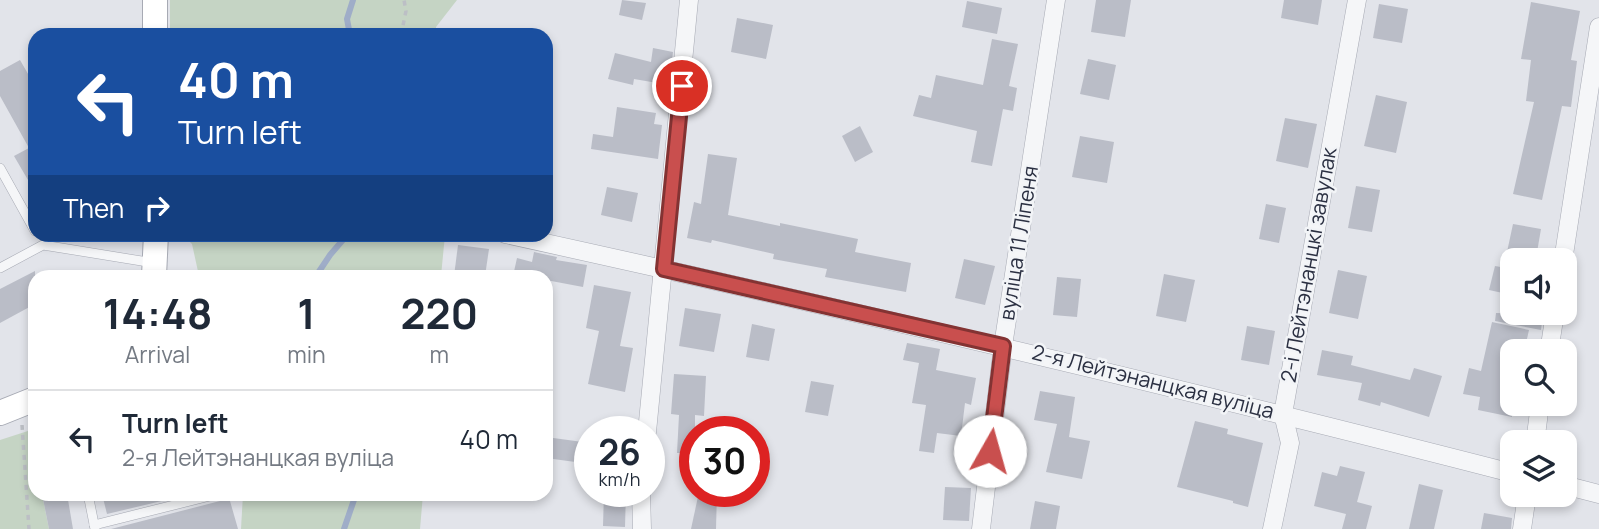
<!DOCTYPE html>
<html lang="en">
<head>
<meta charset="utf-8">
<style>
  body { margin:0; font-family:Manrope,sans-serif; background:#f2f2f3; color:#1f2937; height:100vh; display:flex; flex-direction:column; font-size:26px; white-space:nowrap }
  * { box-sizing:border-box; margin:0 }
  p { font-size:23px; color:#747a83 }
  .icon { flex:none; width:38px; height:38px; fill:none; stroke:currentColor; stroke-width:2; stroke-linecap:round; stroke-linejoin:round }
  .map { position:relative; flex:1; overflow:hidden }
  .panel { position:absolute; left:28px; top:270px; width:525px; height:231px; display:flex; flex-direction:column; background:#fff; border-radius:21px; box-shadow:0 4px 10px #0003 }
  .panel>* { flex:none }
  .banner { position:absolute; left:28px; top:28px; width:525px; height:214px; border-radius:21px; box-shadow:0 4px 10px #0003; background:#1a4fa0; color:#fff; overflow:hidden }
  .buttons { position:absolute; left:1500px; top:248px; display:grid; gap:14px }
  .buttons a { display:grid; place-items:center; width:77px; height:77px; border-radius:14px; background:#fff; box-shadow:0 4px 10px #0003; font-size:35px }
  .speed { position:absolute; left:574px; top:416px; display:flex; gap:14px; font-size:35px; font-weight:700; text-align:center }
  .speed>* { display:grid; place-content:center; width:91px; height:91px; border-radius:50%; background:#fff; box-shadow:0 4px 10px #0003; line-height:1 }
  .speed small { font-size:18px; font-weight:400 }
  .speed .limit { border:10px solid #d22; background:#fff; color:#111 }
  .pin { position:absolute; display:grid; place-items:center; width:60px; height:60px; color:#fff; margin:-30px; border:4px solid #fff; border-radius:50%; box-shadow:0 2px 7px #0007 }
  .me { position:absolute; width:77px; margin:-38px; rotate:7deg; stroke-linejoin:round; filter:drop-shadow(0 0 5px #0008) }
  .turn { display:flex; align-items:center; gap:24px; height:147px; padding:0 35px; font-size:32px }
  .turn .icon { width:91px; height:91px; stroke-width:2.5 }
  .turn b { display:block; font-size:49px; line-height:60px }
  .then { display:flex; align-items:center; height:66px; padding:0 35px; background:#0003; gap:14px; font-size:26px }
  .eta { display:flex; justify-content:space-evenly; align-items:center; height:119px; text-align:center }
  .eta b { font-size:42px; font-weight:700; line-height:49px }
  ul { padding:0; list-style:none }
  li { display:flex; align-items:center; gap:21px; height:98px; padding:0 35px; border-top:2px solid #e0e1e3 }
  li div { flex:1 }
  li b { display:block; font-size:26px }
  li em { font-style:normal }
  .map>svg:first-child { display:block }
  .green { fill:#c5d4c4 }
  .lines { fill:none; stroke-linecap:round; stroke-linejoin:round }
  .stream { stroke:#9fadc8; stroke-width:6 }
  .building { fill:#babdc7 }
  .lane-casing { stroke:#a7aab4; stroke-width:10 }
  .street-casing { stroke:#a7aab4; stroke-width:19 }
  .secondary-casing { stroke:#a7aab4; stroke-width:26 }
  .path { stroke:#bcbfc5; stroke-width:3.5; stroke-dasharray:5 5; stroke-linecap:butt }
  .lane { stroke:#f5f6f8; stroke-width:9 }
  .street { stroke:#f5f6f8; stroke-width:18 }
  .secondary { stroke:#fff; stroke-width:24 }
  .route-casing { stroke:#833333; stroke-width:18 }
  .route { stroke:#c94f4e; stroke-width:12 }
  .labels { text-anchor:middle; stroke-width:5; stroke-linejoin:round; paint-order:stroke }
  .street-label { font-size:21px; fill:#2b3042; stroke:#f2f4f7 }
</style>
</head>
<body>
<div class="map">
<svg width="1599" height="529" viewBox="0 0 1599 529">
  <rect width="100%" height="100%" fill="#e2e4ea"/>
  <!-- green -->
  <g class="green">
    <polygon points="170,0 457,0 436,27 436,35 170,35"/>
    <polygon points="183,235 445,235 441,276 199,276 192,244"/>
    <polygon points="31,430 35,453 35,494 42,494 49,529 0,529 0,440"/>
    <polygon points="243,494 423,494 420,529 241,529"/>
  </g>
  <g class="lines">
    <!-- stream -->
    <g class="stream">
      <polyline points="350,35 347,19 353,0"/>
      <polyline points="316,276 330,255 348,234"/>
      <polyline points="344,529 356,494"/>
    </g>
  </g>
  <!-- building -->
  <g class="building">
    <polygon points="622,0 646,3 642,20 619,15"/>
    <polygon points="1096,0 1131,0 1125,37 1091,32"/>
    <polygon points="1284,0 1322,0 1318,25 1281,18"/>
    <polygon points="967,1 1002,8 997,34 962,27"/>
    <polygon points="1531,2 1580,11 1571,60 1577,61 1571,107 1562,106 1542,200 1513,194 1534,102 1526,101 1531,60 1521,59"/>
    <polygon points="1379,4 1408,9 1402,43 1373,38"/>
    <polygon points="737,18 773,25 766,59 731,52"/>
    <polygon points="992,39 1018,44 1009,86 1017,88 1013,111 1003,109 992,166 971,162 977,131 913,116 919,95 931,98 936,75 983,85"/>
    <polygon points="653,48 673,52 669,85 634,79 633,85 608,79 615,53 651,62"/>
    <polygon points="1088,59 1116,65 1109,100 1080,94"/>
    <polygon points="20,60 35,86 35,192 14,156 29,148 0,96 0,71"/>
    <polygon points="1376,95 1407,102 1396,153 1364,146"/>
    <polygon points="617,107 656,113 654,124 662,125 658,159 591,149 593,134 613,137"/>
    <polygon points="1285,118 1317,124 1308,168 1276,161"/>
    <polygon points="860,126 873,152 855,162 842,136"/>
    <polygon points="1080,136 1114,142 1107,183 1072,177"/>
    <polygon points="708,154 737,158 728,215 780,226 780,223 858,239 855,252 911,263 906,292 825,277 827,269 773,259 774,254 712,240 711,243 687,238 694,202 701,204"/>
    <polygon points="1356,186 1380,190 1372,232 1348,228"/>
    <polygon points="607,187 638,193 632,222 601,215"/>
    <polygon points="1266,204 1286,208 1279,243 1259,239"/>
    <polygon points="1513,224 1541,229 1536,258 1507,252"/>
    <polygon points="458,245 489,249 485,276 454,276"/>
    <polygon points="534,252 557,257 556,260 587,265 583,287 546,280 546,276 513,276 517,258 532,262"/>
    <polygon points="964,259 995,266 985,305 955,298"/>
    <polygon points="1495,266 1512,269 1512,295 1489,290"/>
    <polygon points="1338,270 1367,276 1358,319 1329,313"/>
    <polygon points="35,271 35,304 0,323 0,289"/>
    <polygon points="1164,274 1195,280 1186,322 1156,316"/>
    <polygon points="1057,277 1081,279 1077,317 1053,315"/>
    <polygon points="594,285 631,292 620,346 633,348 625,392 588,384 599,331 586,328"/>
    <polygon points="685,308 721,314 714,352 679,346"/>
    <polygon points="1496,313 1543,314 1541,330 1495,321"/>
    <polygon points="1492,322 1529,330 1524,352 1512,352 1512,417 1478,410 1480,397 1463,394 1469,368 1481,371"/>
    <polygon points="752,324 775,329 769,361 746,357"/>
    <polygon points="1247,326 1275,331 1269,365 1241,360"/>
    <polygon points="907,343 940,349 936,370 976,378 971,405 965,403 961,436 937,433 934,453 919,451 926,405 912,403 919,363 903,360"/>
    <polygon points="1322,350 1353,356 1351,365 1410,380 1414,368 1442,376 1429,417 1381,402 1380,406 1358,400 1362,383 1317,375"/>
    <polygon points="674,374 706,376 704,416 695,415 695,453 677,453 679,415 671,414"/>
    <polygon points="811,381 834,385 828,416 805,412"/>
    <polygon points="1040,391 1075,397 1069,437 1090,441 1082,479 1046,472 1057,424 1034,420"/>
    <polygon points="1195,421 1228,429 1227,434 1263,443 1248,507 1233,503 1233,501 1177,487"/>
    <polygon points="546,437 590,443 590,464 546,458"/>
    <polygon points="1340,466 1365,472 1357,502 1372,506 1366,529 1342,529 1346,514 1314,506 1322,472 1337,476"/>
    <polygon points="1419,484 1443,490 1434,529 1409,529"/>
    <polygon points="945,487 971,488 969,521 943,520"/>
    <polygon points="604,492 626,492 625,527 603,526"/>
    <polygon points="699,492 717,492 716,529 691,529"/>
    <polygon points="42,494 67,494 73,529 49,529"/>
    <polygon points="102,494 191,494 107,514"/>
    <polygon points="225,494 228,494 238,529 111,529 220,501"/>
    <polygon points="1035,501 1060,506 1056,529 1030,529"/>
    <polygon points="1484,513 1512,518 1511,529 1481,529"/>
  </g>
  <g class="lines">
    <!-- lane casing -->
    <g class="lane-casing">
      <g id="lane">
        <polyline points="0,168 35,231"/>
        <polyline points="0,268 43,245 154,263"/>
        <polyline points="88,494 95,529"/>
        <polyline points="94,525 218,494"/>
      </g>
    </g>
    <!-- street casing -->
    <g class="street-casing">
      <g id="street">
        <path d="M 505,234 C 842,308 1178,387 1512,473"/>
        <polyline points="1563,261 1599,27"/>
        <polyline points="1549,352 1555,313"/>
        <polyline points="647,432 689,0"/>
        <polyline points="1535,443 1540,404"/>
        <polyline points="1564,485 1599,494"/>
        <polyline points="641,492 642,529"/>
        <polyline points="981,529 1003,346 1056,0"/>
        <polyline points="1272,529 1290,443 1283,414 1357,0"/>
        <polyline points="1522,529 1527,495"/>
      </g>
    </g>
    <!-- secondary casing -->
    <g class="secondary-casing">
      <g id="secondary">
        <polyline points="155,0 155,35"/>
        <polyline points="154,276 156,234"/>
        <polyline points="0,413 35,399"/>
      </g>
    </g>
    <!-- path -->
    <g class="path">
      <polyline points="401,35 406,11 404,0"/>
      <polyline points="22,425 29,529"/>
    </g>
    <!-- lane -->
    <use href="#lane" class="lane"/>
    <!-- street -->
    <use href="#street" class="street"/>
    <!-- secondary -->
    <use href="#secondary" class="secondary"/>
  </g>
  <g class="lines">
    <!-- route casing -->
    <g class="route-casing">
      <polyline id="route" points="682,86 664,269 1003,346 990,451"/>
    </g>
    <!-- route -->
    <use href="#route" class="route"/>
  </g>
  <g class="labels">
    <!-- street labels -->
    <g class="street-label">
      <text transform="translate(1019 243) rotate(-81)" y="7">вуліца 11 Ліпеня</text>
      <text transform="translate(1309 265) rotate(-80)" y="7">2-і Лейтэнанцкі завулак</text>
      <text transform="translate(1153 382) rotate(14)" y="7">2-я Лейтэнанцкая вуліца</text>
    </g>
  </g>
</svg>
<div class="buttons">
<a><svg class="icon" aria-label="sound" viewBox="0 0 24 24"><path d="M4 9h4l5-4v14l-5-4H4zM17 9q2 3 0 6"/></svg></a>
<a><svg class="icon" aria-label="search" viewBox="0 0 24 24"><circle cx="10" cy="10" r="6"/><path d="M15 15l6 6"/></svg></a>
<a><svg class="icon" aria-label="layers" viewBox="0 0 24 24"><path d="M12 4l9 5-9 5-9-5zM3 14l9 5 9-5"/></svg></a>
</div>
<div class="speed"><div>26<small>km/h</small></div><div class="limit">30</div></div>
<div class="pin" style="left:682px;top:86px;background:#d93025"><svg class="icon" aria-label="arrive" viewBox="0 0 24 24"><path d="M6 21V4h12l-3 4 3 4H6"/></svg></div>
<svg class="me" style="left:990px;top:451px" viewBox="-20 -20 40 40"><circle r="19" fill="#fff"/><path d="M0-13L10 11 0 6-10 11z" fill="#c94f4e"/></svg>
<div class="banner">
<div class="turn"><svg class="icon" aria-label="left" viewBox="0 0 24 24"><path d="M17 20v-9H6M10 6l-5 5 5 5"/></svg><div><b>40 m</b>Turn left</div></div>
<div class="then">Then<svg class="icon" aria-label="right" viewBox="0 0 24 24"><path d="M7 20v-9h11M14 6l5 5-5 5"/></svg></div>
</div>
<section class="panel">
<div class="eta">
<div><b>14:48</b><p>Arrival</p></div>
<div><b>1</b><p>min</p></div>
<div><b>220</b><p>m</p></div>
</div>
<ul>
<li><svg class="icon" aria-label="left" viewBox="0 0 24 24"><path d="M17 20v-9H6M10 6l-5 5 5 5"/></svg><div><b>Turn left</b><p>2-я Лейтэнанцкая вуліца</p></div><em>40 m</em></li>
</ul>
</section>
</div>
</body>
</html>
